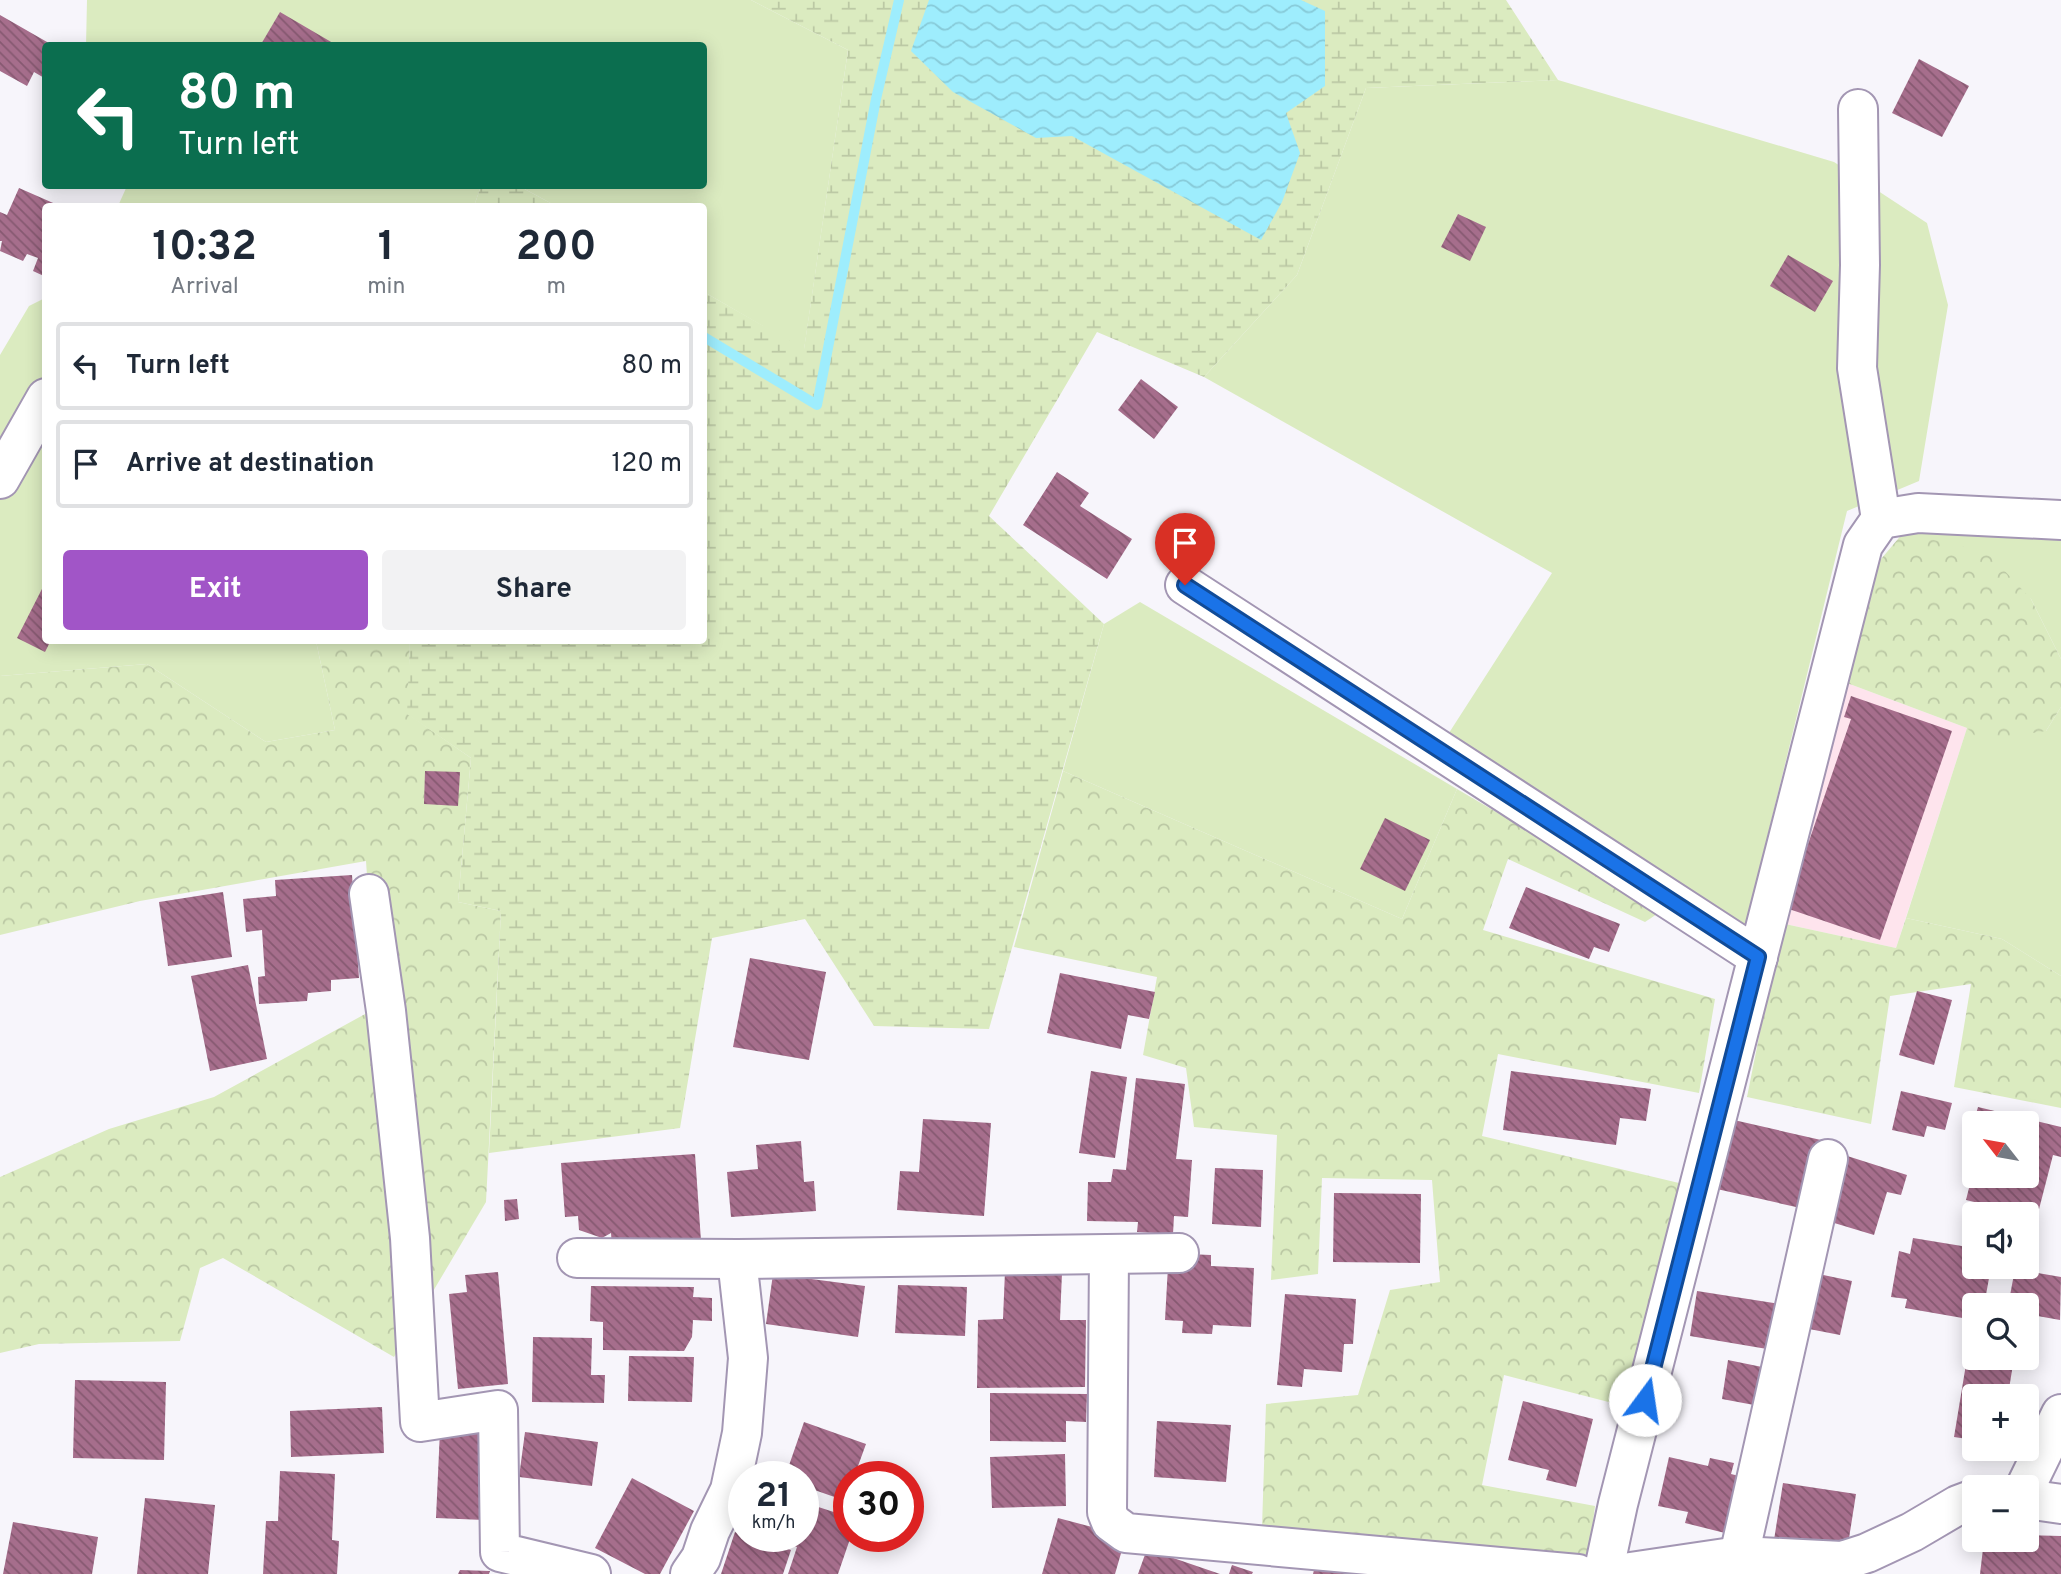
<!DOCTYPE html>
<html lang="en">
<head>
<meta charset="utf-8">
<style>
  body { margin:0; font-family:Overpass,sans-serif; background:#f2f2f3; color:#1f2937; height:100vh; display:flex; flex-direction:column; font-size:26px; white-space:nowrap }
  * { box-sizing:border-box; margin:0 }
  p { font-size:23px; color:#747a83 }
  .icon { flex:none; width:38px; height:38px; fill:none; stroke:currentColor; stroke-width:2; stroke-linecap:round; stroke-linejoin:round }
  .map { position:relative; flex:1; overflow:hidden }
  .details { position:absolute; left:42px; top:203px; width:665px; height:441px; display:flex; flex-direction:column; background:#fff; border-radius:7px; box-shadow:0 4px 18px #0003 }
  .details>* { flex:none }
  .banner { position:absolute; left:42px; top:42px; width:665px; height:147px; border-radius:7px; box-shadow:0 4px 18px #0003; background:#0b6e4f; color:#fff; overflow:hidden }
  .needle { width:46px; rotate:301deg }
  .buttons { position:absolute; left:1962px; top:1111px; display:grid; gap:14px }
  .buttons a { display:grid; place-items:center; width:77px; height:77px; border-radius:7px; background:#fff; box-shadow:0 4px 18px #0003; font-size:35px }
  .speed { position:absolute; left:728px; top:1461px; display:flex; gap:14px; font-size:35px; font-weight:700; text-align:center }
  .speed>* { display:grid; place-content:center; width:91px; height:91px; border-radius:50%; background:#fff; box-shadow:0 4px 18px #0003; line-height:1 }
  .speed small { font-size:18px; font-weight:400 }
  .speed .limit { border:10px solid #d22; background:#fff; color:#111 }
  .pin { position:absolute; display:grid; place-items:center; width:60px; height:60px; color:#fff; margin:-72px -30px; border-radius:50% 50% 50% 0; rotate:-45deg; box-shadow:0 0 7px #0007 }
  .pin .icon { rotate:45deg }
  .me { position:absolute; width:77px; margin:-38px; rotate:14deg; stroke-linejoin:round; filter:drop-shadow(0 0 5px #0008) }
  .turn { display:flex; align-items:center; gap:24px; height:147px; padding:0 21px; font-size:32px }
  .turn .icon { width:91px; height:91px; stroke-width:2.5 }
  .turn b { display:block; font-size:49px; line-height:60px }
  .eta { display:flex; justify-content:space-evenly; align-items:center; height:119px; text-align:center }
  .eta b { font-size:42px; font-weight:700; line-height:49px }
  .button { display:flex; gap:14px; margin-top:auto; padding:14px 21px }
  .button a { flex:1; height:80px; border-radius:7px; background:#a155c7; color:#fff; font-size:28px; font-weight:700; line-height:80px; text-align:center }
  .button a+a { background:#f2f2f3; color:#1f2937 }
  ul { padding:0; list-style:none }
  li { display:flex; align-items:center; gap:21px; height:88px; margin:0 14px 10px; padding:0 7px; border:4px solid #e0e1e3; border-radius:7px }
  li div { flex:1 }
  li b { display:block; font-size:26px }
  li em { font-style:normal }
  .map>svg:first-child { display:block }
  .commercial { fill:#fee4ed }
  .green { fill:#dbebc0 }
  .forest { fill:url(#forest-crowns) }
  .wetland { fill:url(#wetland-marsh) }
  .water { fill:url(#water-waves) }
  .lines { fill:none; stroke-linecap:round; stroke-linejoin:round }
  .stream { stroke:#9eedfd; stroke-width:10 }
  .building { fill:url(#building-back-hatch) }
  .minor-casing { stroke:#a396b3; stroke-width:42 }
  .minor { stroke:#fff; stroke-width:38 }
  .route-casing { stroke:#114b97; stroke-width:18 }
  .route { stroke:#1a73e8; stroke-width:12 }
</style>
</head>
<body>
<div class="map">
<svg width="2061" height="1574" viewBox="0 0 2061 1574">
  <defs>
    <pattern id="forest-crowns" width="20" height="18" patternUnits="userSpaceOnUse" patternTransform="scale(1.75)"><rect width="20" height="18" fill="#dbebc0"/><path d="M2 6a3 3 0 1 1 6 0M12 15a3 3 0 1 1 6 0" fill="none" stroke="#bbc8a4"/></pattern>
    <pattern id="wetland-marsh" width="20" height="14" patternUnits="userSpaceOnUse" patternTransform="scale(1.75)"><rect width="20" height="14" fill="#dbebc0"/><path d="M1 5h8M5 5V1M11 12h8M15 12V8" fill="none" stroke="#bbc8a4"/></pattern>
    <pattern id="water-waves" width="16" height="10" patternUnits="userSpaceOnUse" patternTransform="scale(1.75)"><rect width="16" height="10" fill="#9eedfd"/><path d="M0 5q4-4 8 0t8 0" fill="none" stroke="#87cad8"/></pattern>
    <pattern id="building-back-hatch" width="6" height="6" patternUnits="userSpaceOnUse" patternTransform="scale(1.75)"><rect width="6" height="6" fill="#a66e8c"/><path d="M-1 5l2 2M0 0l6 6M5-1l2 2" fill="none" stroke="#865971"/></pattern>
  </defs>
  <rect width="100%" height="100%" fill="#f7f5fb"/>
  <!-- commercial -->
  <polygon class="commercial" points="1847,683 1967,728 1896,948 1785,924"/>
  <!-- green -->
  <g class="green">
    <polygon points="87,0 751,0 848,50 804,350 704,292 704,206 556,206 519,186 704,186 704,46 86,46"/>
    <polygon points="1558,80 1834,162 1927,223 1948,305 1919,481 1847,511 1744,932 1447,736 1552,573 1204,377 1297,275 1366,88"/>
    <polygon points="127,186 481,186 474,206 118,206"/>
    <polygon points="45,298 46,640 316,641 335,730 266,742 147,664 0,676 0,355 29,306"/>
    <polygon points="1903,533 2061,536 2061,659 2031,599"/>
    <polygon points="1140,602 1457,789 1402,919 1063,771 1104,624"/>
    <polygon points="2061,707 2061,976 2002,939 1906,918 1967,728 2046,731"/>
  </g>
  <!-- forest -->
  <g class="forest">
    <polygon points="1903,533 1987,552 2031,599 2061,659 2061,707 2046,731 1980,741 1967,728 1847,683 1876,565"/>
    <polygon points="316,641 410,641 408,714 471,758 458,902 501,911 486,1202 394,1357 223,1258 200,1268 180,1341 39,1344 0,1353 0,1177 109,1129 214,1097 376,1008 366,861 140,901 0,935 0,676 147,664 266,742 335,730"/>
    <polygon points="1063,771 1402,919 1457,789 1663,910 1645,922 1508,859 1483,930 1715,999 1699,1093 1498,1054 1482,1136 1679,1183 1628,1407 1504,1375 1482,1485 1595,1506 1589,1555 1262,1527 1266,1404 1358,1395 1390,1290 1440,1282 1432,1180 1322,1178 1318,1274 1271,1280 1277,1135 1194,1127 1186,1068 1143,1055 1157,977 1014,947"/>
    <polygon points="1906,918 2002,939 2061,976 2061,1108 1954,1087 1971,984 1890,996 1871,1124 1747,1097 1769,987 1785,924 1896,948"/>
  </g>
  <!-- wetland -->
  <g class="wetland">
    <polygon points="751,0 1506,0 1558,80 1366,88 1297,275 1204,377 1097,332 989,516 1104,624 989,1029 874,1026 805,919 712,938 680,1128 489,1153 501,911 458,902 471,758 407,714 410,641 704,640 704,292 804,349 848,50"/>
    <polygon points="481,186 519,186 556,206 474,206"/>
  </g>
  <!-- water -->
  <polygon class="water" points="929,0 1301,0 1325,11 1325,86 1286,113 1300,153 1282,202 1261,240 1072,136 1036,138 953,92 911,51"/>
  <g class="lines">
    <!-- stream -->
    <polyline class="stream" points="704,337 817,405 876,99 899,0"/>
  </g>
  <!-- building -->
  <g class="building">
    <polygon points="280,12 338,46 260,46"/>
    <polygon points="0,15 54,46 46,46 46,79 34,72 27,86 0,71"/>
    <polygon points="1919,59 1969,86 1942,137 1892,113"/>
    <polygon points="19,188 60,206 46,206 46,277 33,271 38,258 27,254 23,261 0,251 2,241 0,241 0,212 7,215"/>
    <polygon points="1458,214 1486,227 1470,261 1441,247"/>
    <polygon points="1788,255 1833,281 1815,312 1770,286"/>
    <polygon points="1141,379 1178,407 1154,439 1118,410"/>
    <polygon points="1057,472 1089,493 1080,506 1132,539 1107,579 1023,525"/>
    <polygon points="46,581 46,640 51,640 45,652 17,638"/>
    <polygon points="1851,696 1952,731 1880,940 1786,908 1851,719 1844,717"/>
    <polygon points="425,771 460,772 458,806 424,804"/>
    <polygon points="1385,818 1430,840 1405,891 1360,869"/>
    <polygon points="352,875 359,978 331,980 331,991 308,993 307,1001 259,1004 258,977 265,976 262,930 246,932 243,899 276,896 275,880"/>
    <polygon points="1526,887 1620,924 1609,952 1594,947 1589,959 1509,928"/>
    <polygon points="223,892 232,957 168,966 159,902"/>
    <polygon points="750,958 826,972 809,1060 733,1047"/>
    <polygon points="248,965 267,1059 210,1071 191,976"/>
    <polygon points="1060,973 1155,992 1149,1019 1128,1015 1121,1049 1047,1033"/>
    <polygon points="1917,991 1952,1000 1934,1065 1899,1055"/>
    <polygon points="1091,1071 1127,1077 1115,1158 1079,1153"/>
    <polygon points="1511,1071 1651,1089 1646,1121 1620,1118 1616,1145 1503,1130"/>
    <polygon points="1136,1078 1185,1084 1176,1159 1192,1160 1188,1217 1174,1216 1173,1234 1137,1232 1138,1222 1087,1221 1088,1182 1111,1182 1113,1169 1126,1170"/>
    <polygon points="1901,1091 1952,1103 1945,1130 1927,1126 1924,1137 1892,1130"/>
    <polygon points="1978,1107 2061,1127 2061,1157 2053,1155 2037,1217 1966,1200 1972,1176 2026,1176 2026,1124 1973,1124"/>
    <polygon points="1725,1118 1821,1140 1805,1209 1708,1187"/>
    <polygon points="923,1119 991,1123 984,1216 897,1210 900,1171 919,1172"/>
    <polygon points="801,1141 804,1182 814,1181 816,1211 731,1217 727,1172 758,1169 756,1145"/>
    <polygon points="695,1154 701,1241 612,1247 611,1233 602,1238 579,1230 578,1216 565,1217 561,1163"/>
    <polygon points="1841,1154 1907,1175 1901,1195 1887,1192 1874,1235 1821,1219"/>
    <polygon points="1215,1168 1263,1170 1261,1227 1212,1224"/>
    <polygon points="1334,1193 1421,1194 1420,1263 1333,1262"/>
    <polygon points="517,1199 519,1219 505,1221 504,1200"/>
    <polygon points="1913,1238 1974,1248 1974,1267 1991,1267 1984,1306 1974,1306 1974,1320 1905,1308 1907,1299 1891,1297 1899,1251 1910,1254"/>
    <polygon points="1187,1254 1211,1255 1211,1266 1254,1268 1251,1327 1213,1325 1212,1334 1182,1333 1183,1321 1165,1320 1168,1266"/>
    <polygon points="2015,1269 2061,1277 2060,1320 2026,1314 2026,1306 2008,1306"/>
    <polygon points="1005,1271 1062,1273 1060,1320 1086,1320 1085,1387 977,1388 978,1320 1003,1319"/>
    <polygon points="498,1272 508,1384 458,1389 449,1294 467,1292 465,1275"/>
    <polygon points="1809,1272 1852,1281 1840,1335 1799,1327"/>
    <polygon points="773,1274 865,1286 858,1337 766,1324"/>
    <polygon points="898,1285 967,1287 965,1336 895,1333"/>
    <polygon points="591,1286 694,1287 693,1297 712,1298 712,1321 693,1320 692,1337 684,1351 603,1350 603,1322 590,1321"/>
    <polygon points="1697,1291 1780,1304 1773,1350 1690,1336"/>
    <polygon points="1285,1294 1356,1299 1353,1344 1344,1344 1342,1372 1304,1369 1302,1387 1277,1385"/>
    <polygon points="1971,1334 1974,1334 1974,1358 2014,1358 2009,1389 2020,1391 2019,1396 1974,1396 1974,1440 1954,1437"/>
    <polygon points="533,1337 592,1338 591,1375 605,1375 604,1403 532,1402"/>
    <polygon points="629,1356 694,1357 692,1402 628,1401"/>
    <polygon points="1728,1360 1762,1367 1754,1405 1722,1399"/>
    <polygon points="75,1380 166,1382 164,1460 73,1458"/>
    <polygon points="990,1393 1087,1394 1086,1422 1066,1421 1066,1442 990,1441"/>
    <polygon points="1523,1401 1593,1419 1576,1487 1546,1480 1549,1470 1508,1460"/>
    <polygon points="382,1407 384,1453 291,1457 290,1411"/>
    <polygon points="1157,1421 1231,1425 1226,1482 1154,1477"/>
    <polygon points="804,1422 866,1444 854,1477 849,1477 849,1492 846,1501 803,1486 803,1477 785,1477"/>
    <polygon points="440,1430 487,1431 484,1520 436,1518"/>
    <polygon points="525,1432 598,1442 592,1486 519,1477"/>
    <polygon points="1065,1454 1066,1506 992,1508 990,1457"/>
    <polygon points="1669,1457 1708,1466 1710,1458 1734,1463 1731,1474 1747,1478 1733,1535 1685,1523 1688,1512 1658,1506"/>
    <polygon points="280,1471 335,1474 332,1540 339,1541 337,1574 263,1574 266,1521 278,1521"/>
    <polygon points="632,1478 694,1511 660,1574 645,1574 595,1548"/>
    <polygon points="1783,1483 1856,1494 1847,1551 1774,1540"/>
    <polygon points="145,1498 215,1505 208,1574 137,1574"/>
    <polygon points="803,1502 849,1517 849,1536 851,1536 838,1574 788,1574 797,1547 768,1537 803,1536"/>
    <polygon points="1058,1518 1126,1536 1115,1574 1042,1574"/>
    <polygon points="13,1522 98,1537 92,1574 3,1574"/>
    <polygon points="735,1532 791,1550 783,1574 721,1574"/>
    <polygon points="2026,1535 2061,1536 2061,1574 1980,1574 1984,1540 2026,1540"/>
    <polygon points="1147,1549 1220,1574 1138,1574"/>
    <polygon points="1232,1565 1253,1572 1252,1574 1229,1574"/>
    <polygon points="1315,1566 1351,1573 1351,1574 1313,1574"/>
    <polygon points="460,1570 490,1571 489,1574 458,1574"/>
  </g>
  <g class="lines">
    <!-- minor casing -->
    <g class="minor-casing">
      <g id="minor">
        <polyline points="1858,109 1860,265 1857,368 1881,519"/>
        <polyline points="0,479 46,398"/>
        <polyline points="1185,585 1758,957"/>
        <polyline points="369,894 386,1011 410,1238 420,1422 498,1410 500,1552 591,1574"/>
        <polyline points="1109,1255 1107,1512 1111,1522 1126,1533 1578,1574"/>
        <polyline points="577,1258 737,1259 1179,1253"/>
        <polyline points="2025,1488 2061,1414"/>
        <polyline points="2026,1499 2061,1504"/>
        <polyline points="1739,1556 1828,1159"/>
        <polyline points="690,1574 701,1558 710,1531 730,1490 742,1433 748,1358 737,1259"/>
        <polyline points="1603,1574 1618,1504 1863,545 1881,519 1918,513 2061,520"/>
        <polyline points="1617,1574 1739,1556 1842,1561 1867,1553 1912,1532 1958,1505 1974,1499"/>
      </g>
    </g>
    <!-- minor -->
    <use href="#minor" class="minor"/>
  </g>
  <g class="lines">
    <!-- route casing -->
    <g class="route-casing">
      <polyline id="route" points="1185,585 1758,957 1645,1400"/>
    </g>
    <!-- route -->
    <use href="#route" class="route"/>
  </g>
</svg>
<div class="buttons">
<a><svg class="needle" viewBox="-14 -14 28 28"><path d="M0-13l5 13h-10z" fill="#e53935"/><path d="M0 13l5-13h-10z" fill="#747a83"/></svg></a>
<a><svg class="icon" aria-label="sound" viewBox="0 0 24 24"><path d="M4 9h4l5-4v14l-5-4H4zM17 9q2 3 0 6"/></svg></a>
<a><svg class="icon" aria-label="search" viewBox="0 0 24 24"><circle cx="10" cy="10" r="6"/><path d="M15 15l6 6"/></svg></a>
<a>+</a>
<a>−</a>
</div>
<div class="speed"><div>21<small>km/h</small></div><div class="limit">30</div></div>
<div class="pin" style="left:1185px;top:585px;background:#d93025"><svg class="icon" aria-label="arrive" viewBox="0 0 24 24"><path d="M6 21V4h12l-3 4 3 4H6"/></svg></div>
<svg class="me" style="left:1645px;top:1400px" viewBox="-20 -20 40 40"><circle r="19" fill="#fff"/><path d="M0-13L10 11 0 6-10 11z" fill="#1a73e8"/></svg>
<div class="banner">
<div class="turn"><svg class="icon" aria-label="left" viewBox="0 0 24 24"><path d="M17 20v-9H6M10 6l-5 5 5 5"/></svg><div><b>80 m</b>Turn left</div></div>
</div>
<section class="details">
<div class="eta">
<div><b>10:32</b><p>Arrival</p></div>
<div><b>1</b><p>min</p></div>
<div><b>200</b><p>m</p></div>
</div>
<ul>
<li><svg class="icon" aria-label="left" viewBox="0 0 24 24"><path d="M17 20v-9H6M10 6l-5 5 5 5"/></svg><div><b>Turn left</b></div><em>80 m</em></li>
<li><svg class="icon" aria-label="arrive" viewBox="0 0 24 24"><path d="M6 21V4h12l-3 4 3 4H6"/></svg><div><b>Arrive at destination</b></div><em>120 m</em></li>
</ul>
<div class="button"><a>Exit</a><a>Share</a></div>
</section>
</div>
</body>
</html>
